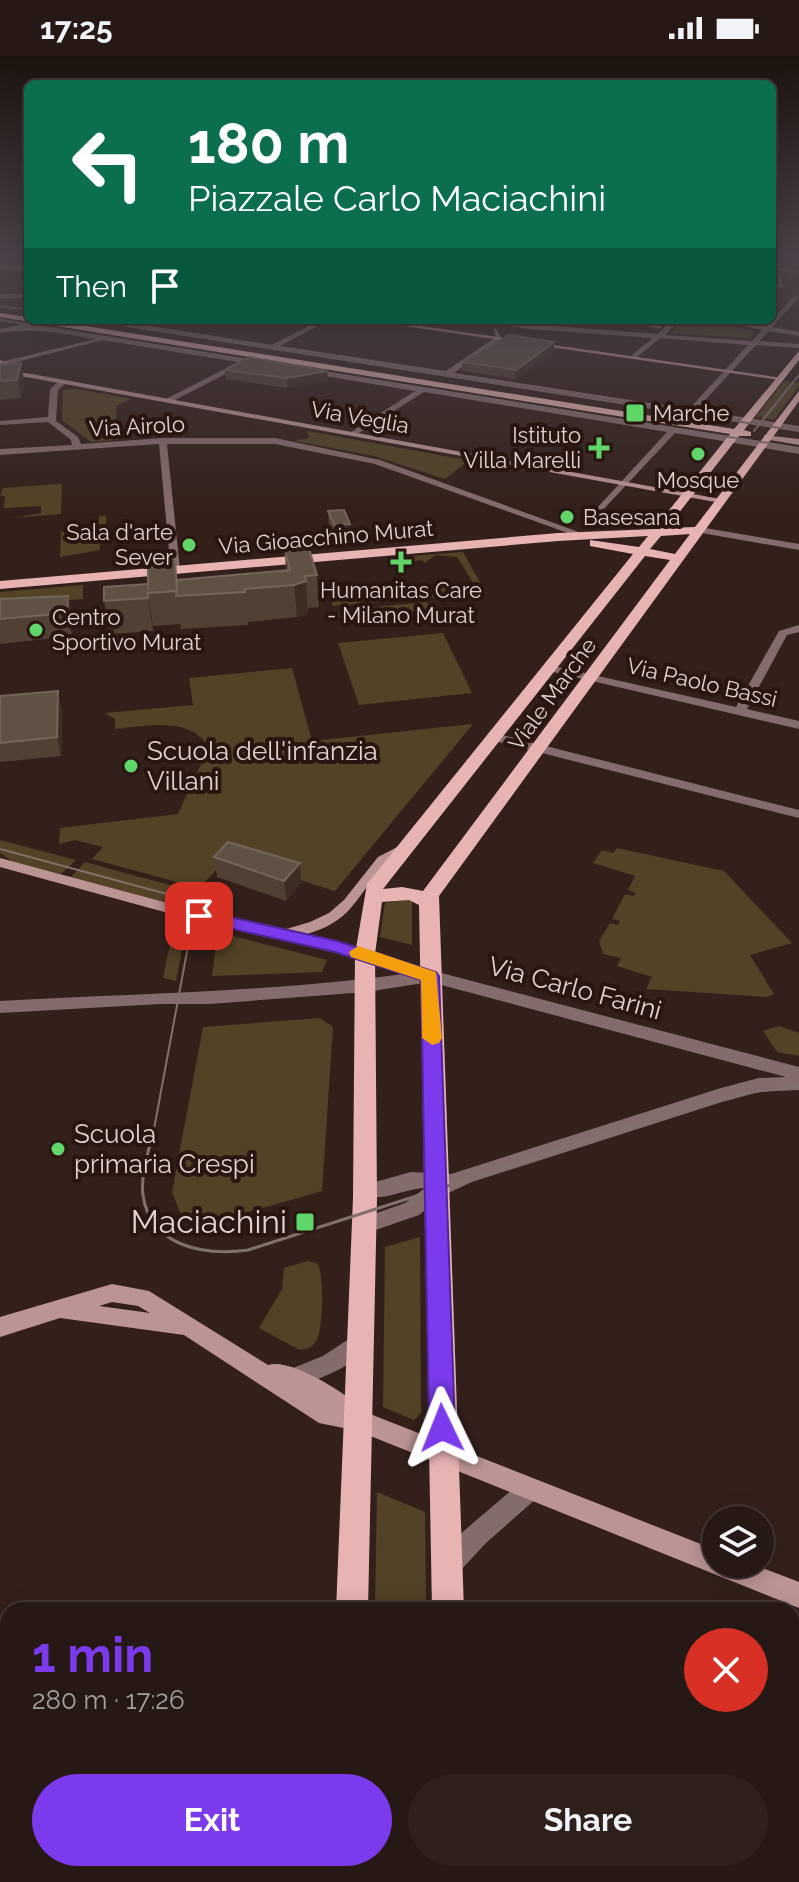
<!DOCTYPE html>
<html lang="en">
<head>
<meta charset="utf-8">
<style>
  body { margin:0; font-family:Raleway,sans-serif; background:#2e211d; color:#f1f3f6; height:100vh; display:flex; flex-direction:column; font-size:30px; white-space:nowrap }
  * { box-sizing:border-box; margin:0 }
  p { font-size:26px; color:#a4a0a0 }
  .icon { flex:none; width:44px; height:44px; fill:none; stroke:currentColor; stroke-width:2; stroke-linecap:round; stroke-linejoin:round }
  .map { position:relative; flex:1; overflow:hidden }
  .side { position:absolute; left:0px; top:1546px; width:800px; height:280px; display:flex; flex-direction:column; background:#261814; border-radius:24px 24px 0 0; box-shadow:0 4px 20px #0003,0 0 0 2px #423734 }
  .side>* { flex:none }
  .banner { position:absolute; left:24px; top:24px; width:752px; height:244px; border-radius:12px; box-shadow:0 4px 20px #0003,0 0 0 2px #423734; background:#0b6e4f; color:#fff; overflow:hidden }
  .fabs { position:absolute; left:702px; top:1450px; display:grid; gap:16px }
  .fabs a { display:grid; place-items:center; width:72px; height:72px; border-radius:50%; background:#261814; box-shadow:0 4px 20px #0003,0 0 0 2px #423734; font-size:40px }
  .pin { position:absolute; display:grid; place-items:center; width:68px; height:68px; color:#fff; margin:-34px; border-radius:16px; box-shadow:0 4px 12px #0006 }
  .me { position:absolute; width:88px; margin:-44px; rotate:358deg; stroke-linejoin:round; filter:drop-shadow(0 0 6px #0008) }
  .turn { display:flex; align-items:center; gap:28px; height:168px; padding:0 32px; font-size:36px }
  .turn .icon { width:104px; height:104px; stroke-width:2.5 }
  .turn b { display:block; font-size:56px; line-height:68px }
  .then { display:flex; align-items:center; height:76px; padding:0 32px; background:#0003; gap:16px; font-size:30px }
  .round { display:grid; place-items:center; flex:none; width:84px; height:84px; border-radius:42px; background:#2e211d }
  .overview { display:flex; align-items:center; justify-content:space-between; height:136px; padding:0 32px }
  h1 { font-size:48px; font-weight:700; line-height:60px; color:#7c3aed }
  .primary-button { display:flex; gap:16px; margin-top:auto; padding:16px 32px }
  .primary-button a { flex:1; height:92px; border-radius:48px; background:#7c3aed; color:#fff; font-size:32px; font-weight:700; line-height:92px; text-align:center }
  .primary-button a+a { background:#2e211d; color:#f1f3f6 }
  .status { display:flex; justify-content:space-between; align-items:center; height:56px; padding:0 40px; background:#261814; direction:ltr }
  .status svg { height:22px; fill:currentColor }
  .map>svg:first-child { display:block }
  .green { fill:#524326 }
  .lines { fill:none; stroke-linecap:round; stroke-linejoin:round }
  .street { fill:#856c6c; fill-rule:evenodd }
  .secondary { fill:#bc9494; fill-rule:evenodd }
  .primary { fill:#e7b3b3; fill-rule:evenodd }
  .tram-far1 { stroke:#81716c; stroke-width:2 }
  .tram { stroke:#81716c; stroke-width:3 }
  .wall { fill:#514135 }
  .shaded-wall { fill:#3e2d23 }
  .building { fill:#605145; stroke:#74655a; stroke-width:2 }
  .route { fill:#7c3aed; stroke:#51269a; stroke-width:2 }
  .slow { fill:#f59e0b }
  .poi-dot { fill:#60d56a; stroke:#291610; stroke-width:3 }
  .labels { text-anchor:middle; stroke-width:8; stroke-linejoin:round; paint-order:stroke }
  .far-poi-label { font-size:22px; fill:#dfd2ce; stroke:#291610; text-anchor:start }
  .far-street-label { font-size:22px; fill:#dfd2ce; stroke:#291610 }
  .poi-label { font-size:26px; fill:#dfd2ce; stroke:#291610; text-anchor:start }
  .street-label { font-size:26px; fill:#dfd2ce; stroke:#291610 }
  .near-poi-label { font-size:32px; fill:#dfd2ce; stroke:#291610; text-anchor:end }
</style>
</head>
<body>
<div class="status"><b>17:25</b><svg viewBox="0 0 49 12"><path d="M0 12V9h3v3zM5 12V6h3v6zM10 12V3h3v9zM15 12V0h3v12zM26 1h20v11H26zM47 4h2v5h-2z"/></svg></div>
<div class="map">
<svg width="799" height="1826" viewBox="0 0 799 1826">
  <rect width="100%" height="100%" fill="#33201a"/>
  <!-- green -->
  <g class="green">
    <polygon points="685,264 704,264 755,275 748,282 670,277"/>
    <polygon points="784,325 799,327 799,330 774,364 756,361"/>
    <polygon points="77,333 131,343 116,350 117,384 91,386 62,364 63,334"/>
    <polygon points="307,375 450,401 469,404 445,423 374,400 295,385 309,382"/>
    <polygon points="62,428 61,458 12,462 41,457 41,450 4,452 5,440 0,440 3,432"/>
    <polygon points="99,460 106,460 106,483 100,486 100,494 60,501 61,476 99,473"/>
    <polygon points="463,496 486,537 333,550 329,538 474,528 457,501 436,499 424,507 422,504 414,505 412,500"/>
    <polygon points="83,529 83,543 0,550 0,536"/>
    <polygon points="427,546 430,554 332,562 343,554"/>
    <polygon points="443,577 472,637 359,649 338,587"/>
    <path d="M 292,612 L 312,685 L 473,668 L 335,835 L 228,802 L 199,832 L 92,803 L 103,791 L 75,784 L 59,788 L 60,772 L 178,758 L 209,691 C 189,660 147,670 115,673 L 115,663 L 105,657 L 193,649 L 189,622 Z"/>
    <polygon points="0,784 76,804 61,818 13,806 0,797"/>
    <polygon points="617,792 724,815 792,887 750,899 774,938 767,941 646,933 652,921 617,910 621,902 603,898 599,885 610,867 618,869 620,865 612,863 625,838 633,840 636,837 628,834 635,820 593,807 602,794 613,797"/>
    <polygon points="85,806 177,831 181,832 165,847 71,821"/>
    <polygon points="412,843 412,889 380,881 385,847"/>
    <polygon points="173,873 186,873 176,925 163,922"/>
    <polygon points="225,878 327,904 322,916 212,920 217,881"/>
    <polygon points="320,962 333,971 322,1135 203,1169 181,1159 172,1136 203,971"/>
    <polygon points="779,970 799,977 799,1000 777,996 763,975"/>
    <polygon points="420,1181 421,1357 414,1364 383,1351 385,1191"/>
    <path d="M 308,1205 L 318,1208 C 324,1222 324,1272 316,1285 C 312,1292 307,1293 300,1294 L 259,1272 L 282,1233 L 284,1212 Z"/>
    <polygon points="377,1436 425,1456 426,1554 375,1554"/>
  </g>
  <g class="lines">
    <!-- street -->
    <g class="street">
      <polygon points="772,210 799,215 799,219 772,214"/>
      <polygon points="781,218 784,220 781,226 784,231 781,233 775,226"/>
      <rect x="0" y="238" width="28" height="4"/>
      <polygon points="796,239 798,242 772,271 799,276 799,280 769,275 759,285 799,288 799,292 756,289 696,354 799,370 799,374 95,264 111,264 272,289 321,264 329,264 280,290 446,315 496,281 493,274 496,272 502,283 454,317 689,353 748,289 660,282 635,303 632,299 653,282 527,273 475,264 657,278 673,264 680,264 665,279 752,285 762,274 715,264 765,270"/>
      <polygon points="624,264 636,264 662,271 659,273"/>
      <path d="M 30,267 L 32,270 L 265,308 L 261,310 L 245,308 L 169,347 L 166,343 L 238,306 L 103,284 L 5,309 L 5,305 L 96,283 C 64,278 32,271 0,277 L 0,273 Z"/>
      <polygon points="304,313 799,392 799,398 675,377 600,457 595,454 597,452 667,376 424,336 354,380 351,376 415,335 307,317"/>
      <polygon points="60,324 67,326 58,334 56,365 78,381 81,388 163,382 275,382 380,404 587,479 579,481 375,408 275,388 167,388 180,514 171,516 159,388 0,399 0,393 72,389 71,384 48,366 0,369 0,365 48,361 50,333"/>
      <polygon points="699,471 799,488 799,494 696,476 694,474"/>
      <polygon points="799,569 799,576 787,579 747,653 799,665 799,673 549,615 543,612 549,609 736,651 779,575"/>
      <polygon points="494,677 799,754 799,762 490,684 488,681"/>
      <path d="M 430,914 L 799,1011 L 799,1034 L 759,1036 L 722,1046 L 472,1126 L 444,1139 L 419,1159 L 364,1178 L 357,1176 L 354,1170 L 357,1164 L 405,1147 L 425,1132 C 407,1132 385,1145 368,1140 L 365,1134 L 368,1128 L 411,1116 L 451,1118 L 721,1032 L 759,1022 L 786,1021 L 430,926 L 366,936 L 209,948 L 160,948 L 0,957 L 0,945 C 144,937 288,936 430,914 Z"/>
      <path d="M 361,1275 L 369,1278 L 372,1285 C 360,1310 315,1324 291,1333 L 283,1330 L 280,1323 L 283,1316 L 323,1300 Z"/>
      <polygon points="529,1422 537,1426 541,1434 537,1442 486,1487 459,1516 450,1519 441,1516 438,1507 441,1498 459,1479 521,1426"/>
    </g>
    <!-- secondary -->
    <g class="secondary">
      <polygon points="0,209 28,212 28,216 0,213"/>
      <polygon points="362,264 379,264 783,322 779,324"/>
      <polygon points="0,304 15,309 15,313 9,316 26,317 726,444 721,447 26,321 0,320 0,315 6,311 0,309"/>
      <polygon points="764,379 799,383 799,389 764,383"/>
      <path d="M 405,787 L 410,788 L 412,791 C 403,800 390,804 381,814 C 351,847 352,865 304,879 L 371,894 L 436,916 L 438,920 L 436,924 L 430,926 L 362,903 L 190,863 L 0,811 L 0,802 L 190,853 L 283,874 L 310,866 L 329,857 L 344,844 L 378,801 Z"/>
      <path d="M 112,1228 L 149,1235 L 268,1309 C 290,1301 350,1339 365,1356 L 716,1494 L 716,1508 L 752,1508 L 799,1526 L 799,1552 L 358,1375 L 319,1367 L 184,1279 L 60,1262 L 0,1281 L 0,1261 ZM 112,1246 L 138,1250 L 150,1257 L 99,1250 Z"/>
    </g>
    <!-- primary -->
    <g class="primary">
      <path d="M 0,257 L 28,261 L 28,264 L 48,264 L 734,373 L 799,295 L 799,304 L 744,374 L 751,376 L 751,380 L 739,380 L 667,472 L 695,471 L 799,335 L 799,345 L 439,840 L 464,1554 L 432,1554 L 419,849 L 409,844 L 382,846 L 375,898 L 377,1142 L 368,1554 L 336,1554 L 353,1142 L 355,898 L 367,828 L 633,498 L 590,490 L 590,484 L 639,491 L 648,480 L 558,485 L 0,533 L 0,525 L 558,477 L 654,473 L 730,378 L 0,261 ZM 690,478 L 675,498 L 650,493 L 661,480 ZM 645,500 L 670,504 L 423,835 L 402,831 L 383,833 Z"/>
      <rect x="325" y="1818" width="36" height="8"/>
      <rect x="437" y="1818" width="36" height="8"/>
    </g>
    <!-- tram-far1 -->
    <g class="tram-far1">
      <polyline points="0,250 28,254"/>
      <polyline points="0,264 266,307"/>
      <polyline points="89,264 799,375"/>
      <polyline points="305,313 799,392"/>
      <polyline points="754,375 799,319"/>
      <path d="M 0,793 L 167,838 C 183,846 191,856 191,874 L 154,1073"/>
      <path d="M 625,1073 C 683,1054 738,1034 799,1031"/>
    </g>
    <!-- tram -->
    <path class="tram" d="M 154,1071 C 150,1091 140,1119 143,1139 C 150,1191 205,1200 248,1194 L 631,1071"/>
  </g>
  <!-- wall -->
  <g class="wall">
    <polygon points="554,295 515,323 462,315 462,306"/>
    <polygon points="0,308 24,324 21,342 0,344"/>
    <polygon points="225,314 327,315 328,324 287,332 226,323"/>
    <polygon points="328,455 350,468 351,490 334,491 329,476"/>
    <polygon points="285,495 317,519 319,551 308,552 308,558 297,561 248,566 248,569 181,573 180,568 153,570 153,575 110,578 104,545 178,524 286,514"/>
    <polygon points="68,540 73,563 72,580 0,588 0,543"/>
    <polygon points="0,640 62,654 61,700 0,706"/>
    <polygon points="214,801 300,807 301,827 286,845 217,821"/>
  </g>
  <!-- shaded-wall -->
  <g class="shaded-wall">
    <polygon points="554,286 554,295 515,323 516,314"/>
    <polygon points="21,307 24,324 21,342 17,324"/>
    <polygon points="327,315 328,324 287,332 287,322"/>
    <polygon points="350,468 351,490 334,491 334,469"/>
    <polygon points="306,525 308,558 297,561 294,529"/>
    <polygon points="148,537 153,570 153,575 148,542"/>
    <polygon points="68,540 73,563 72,580 67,557"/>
    <polygon points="58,635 62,654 61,700 57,681"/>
    <polygon points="300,807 301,827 286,845 284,825"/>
  </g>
  <!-- building -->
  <g class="building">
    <polygon points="509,279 554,286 516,314 462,306"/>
    <polygon points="249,301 327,315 287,322 225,314"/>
    <polygon points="21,307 17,324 0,325 0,308"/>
    <polygon points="344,454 350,468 334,469 328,455"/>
    <polygon points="309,493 317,519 305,520 306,525 294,529 245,533 245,536 176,540 177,524 290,514 285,495"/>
    <polygon points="175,503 177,535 148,537 148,542 104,545 104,531 148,528 148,534 148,505"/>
    <polygon points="68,540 67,557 0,563 0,543"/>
    <polygon points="58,635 57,681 0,687 0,640"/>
    <polygon points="228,786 300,807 284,825 214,801"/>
  </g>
  <!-- sky -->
  <linearGradient id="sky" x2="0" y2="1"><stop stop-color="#1c120e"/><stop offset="0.44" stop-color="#4a4249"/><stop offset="1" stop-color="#4a4249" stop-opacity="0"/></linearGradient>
  <rect width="799" height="456" fill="url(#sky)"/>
  <!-- route -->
  <polygon class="route" points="199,854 337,885 436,916 439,920 455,1372 451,1381 442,1384 433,1381 429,1372 421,924 335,896 193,864 190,860"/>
  <!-- slow -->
  <polygon class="slow" points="358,890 436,916 442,982 439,987 432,989 422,982 421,924 351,901 349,896"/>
  <!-- markers -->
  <g class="poi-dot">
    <rect x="625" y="347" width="20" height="20" rx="4"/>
    <path d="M595 380h8v8h8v8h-8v8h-8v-8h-8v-8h8z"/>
    <circle cx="698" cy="398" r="8"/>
    <circle cx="567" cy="461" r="8"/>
    <circle cx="189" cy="489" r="8"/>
    <path d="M397 494h8v8h8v8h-8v8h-8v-8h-8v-8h8z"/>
    <circle cx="36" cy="574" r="8"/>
    <circle cx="131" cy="710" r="8"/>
    <circle cx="58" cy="1093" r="8"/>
    <rect x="295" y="1156" width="20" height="20" rx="4"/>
  </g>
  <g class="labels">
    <!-- far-poi labels -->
    <g class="far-poi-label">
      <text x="653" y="365">Marche</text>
      <text x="581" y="387" text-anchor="end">Istituto<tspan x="581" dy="25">Villa Marelli</tspan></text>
      <text x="698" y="432" text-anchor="middle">Mosque</text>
      <text x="583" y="469">Basesana</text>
      <text x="173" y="484" text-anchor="end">Sala d'arte<tspan x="173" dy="25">Sever</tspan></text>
      <text x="401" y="542" text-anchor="middle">Humanitas Care<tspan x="401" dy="25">- Milano Murat</tspan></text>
      <text x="52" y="569">Centro<tspan x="52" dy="25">Sportivo Murat</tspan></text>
    </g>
    <!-- far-street labels -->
    <g class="far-street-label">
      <text transform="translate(360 361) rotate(10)" y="8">Via Veglia</text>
      <text transform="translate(137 370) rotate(-3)" y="8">Via Airolo</text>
      <text transform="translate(326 481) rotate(-5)" y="8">Via Gioacchino Murat</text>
      <text transform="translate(702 626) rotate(13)" y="8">Via Paolo Bassi</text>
      <text transform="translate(552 638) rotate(-54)" y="8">Viale Marche</text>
    </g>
    <!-- poi labels -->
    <g class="poi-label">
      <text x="147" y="704">Scuola dell'infanzia<tspan x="147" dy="30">Villani</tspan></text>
      <text x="74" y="1087">Scuola<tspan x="74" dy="30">primaria Crespi</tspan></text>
    </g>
    <!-- street labels -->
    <g class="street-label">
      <text transform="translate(575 932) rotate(15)" y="9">Via Carlo Farini</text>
    </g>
    <!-- near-poi labels -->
    <g class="near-poi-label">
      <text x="287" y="1177">Maciachini</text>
    </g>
  </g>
</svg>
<div class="fabs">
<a><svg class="icon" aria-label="layers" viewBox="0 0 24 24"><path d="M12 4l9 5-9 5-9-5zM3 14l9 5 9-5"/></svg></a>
</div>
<div class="pin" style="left:199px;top:860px;background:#d93025"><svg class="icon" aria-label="arrive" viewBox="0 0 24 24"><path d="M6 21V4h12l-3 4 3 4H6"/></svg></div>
<svg class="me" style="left:442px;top:1372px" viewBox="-20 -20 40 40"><path d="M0-17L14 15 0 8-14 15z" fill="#7c3aed" stroke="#fff" stroke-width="4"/></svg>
<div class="banner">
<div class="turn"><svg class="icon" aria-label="left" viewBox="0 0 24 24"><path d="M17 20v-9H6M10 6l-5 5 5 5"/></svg><div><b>180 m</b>Piazzale Carlo Maciachini</div></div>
<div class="then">Then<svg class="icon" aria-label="arrive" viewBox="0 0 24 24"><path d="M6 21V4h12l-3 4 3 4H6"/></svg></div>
</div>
<section class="side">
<div class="overview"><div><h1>1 min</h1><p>280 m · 17:26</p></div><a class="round" style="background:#d93025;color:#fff"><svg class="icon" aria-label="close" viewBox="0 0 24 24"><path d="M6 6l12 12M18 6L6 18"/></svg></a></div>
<div class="primary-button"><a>Exit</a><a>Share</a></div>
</section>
</div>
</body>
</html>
